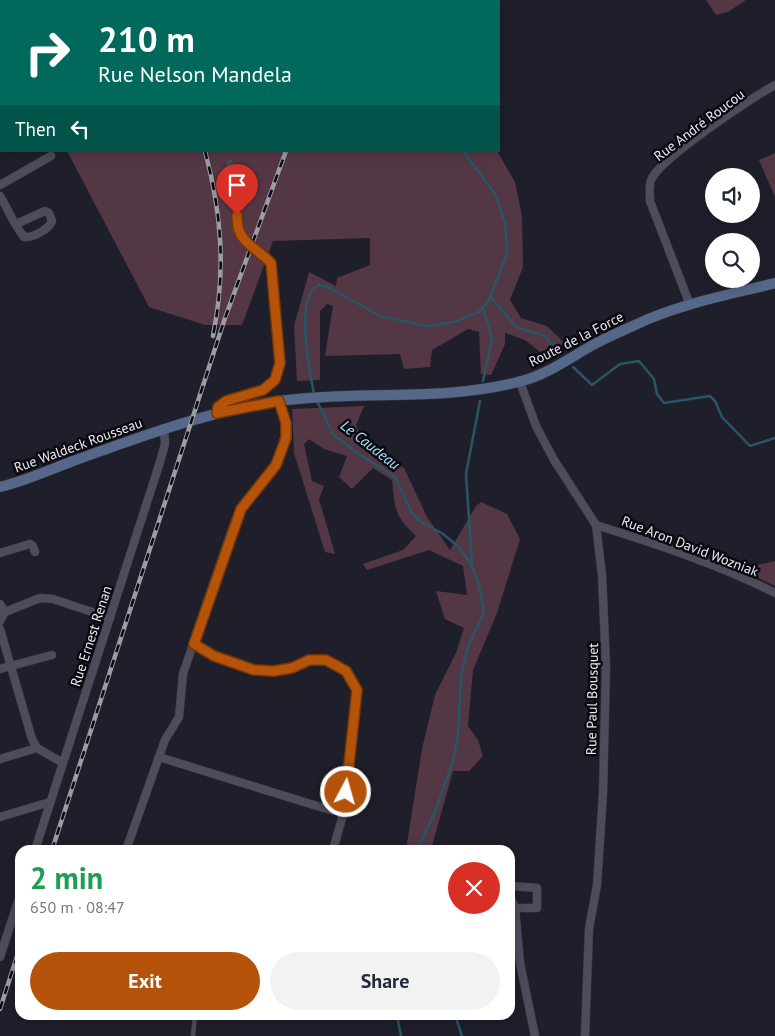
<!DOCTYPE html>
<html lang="en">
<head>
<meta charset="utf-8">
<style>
  body { margin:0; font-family:"PT Sans",sans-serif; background:#f2f2f3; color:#1f2937; height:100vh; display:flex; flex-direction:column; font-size:19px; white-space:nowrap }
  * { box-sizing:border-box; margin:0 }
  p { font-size:16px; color:#747a83 }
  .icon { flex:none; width:28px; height:28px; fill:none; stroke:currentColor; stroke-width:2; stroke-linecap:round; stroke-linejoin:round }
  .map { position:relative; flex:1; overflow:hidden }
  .side { position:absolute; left:15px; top:845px; width:500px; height:175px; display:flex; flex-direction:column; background:#fff; border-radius:15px; box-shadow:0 2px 12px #0003 }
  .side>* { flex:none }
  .banner { position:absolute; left:0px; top:0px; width:500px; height:152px; box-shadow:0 2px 12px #0003; background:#00695c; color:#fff; overflow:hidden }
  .tools { position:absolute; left:705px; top:168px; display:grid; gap:10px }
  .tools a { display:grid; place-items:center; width:55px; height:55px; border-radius:50%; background:#fff; box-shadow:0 2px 12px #0003; font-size:25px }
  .pin { position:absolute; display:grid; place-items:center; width:42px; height:42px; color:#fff; margin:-51px -21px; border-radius:50% 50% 50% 0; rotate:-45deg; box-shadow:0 0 5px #0007 }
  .pin .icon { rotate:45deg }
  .me { position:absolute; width:55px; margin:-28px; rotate:6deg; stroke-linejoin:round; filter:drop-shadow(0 0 4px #0008) }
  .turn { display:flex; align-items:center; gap:18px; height:105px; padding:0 15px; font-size:22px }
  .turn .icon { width:65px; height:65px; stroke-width:2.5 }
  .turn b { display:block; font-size:35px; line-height:42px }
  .then { display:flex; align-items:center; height:48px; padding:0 15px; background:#0003; gap:10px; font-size:19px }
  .round { display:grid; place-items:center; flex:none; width:52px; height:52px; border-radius:26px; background:#f2f2f3 }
  .headline { display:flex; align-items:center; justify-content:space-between; height:85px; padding:0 15px }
  h1 { font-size:30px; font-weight:800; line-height:38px; color:#1e9e55 }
  .button { display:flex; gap:10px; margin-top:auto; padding:10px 15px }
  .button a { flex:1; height:58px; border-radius:30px; background:#b45309; color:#fff; font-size:20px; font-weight:800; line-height:58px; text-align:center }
  .button a+a { background:#f2f2f3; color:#1f2937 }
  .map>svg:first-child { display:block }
  .green { fill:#543745 }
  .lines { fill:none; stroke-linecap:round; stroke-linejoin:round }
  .stream { stroke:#275665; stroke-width:2.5 }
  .lane-casing { stroke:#3a3a44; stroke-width:5 }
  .street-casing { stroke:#3a3a44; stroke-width:9 }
  .secondary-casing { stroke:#3a3a44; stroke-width:11 }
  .lane { stroke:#4c4c5b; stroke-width:4 }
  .street { stroke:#4c4c5b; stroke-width:8 }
  .secondary { stroke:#566889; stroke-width:10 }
  .rail-casing { stroke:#9c9ca6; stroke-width:4.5 }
  .rail { stroke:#09090f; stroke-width:2.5; stroke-dasharray:8; stroke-linecap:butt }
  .route-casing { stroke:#753606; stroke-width:12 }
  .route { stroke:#b45309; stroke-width:9 }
  .labels { text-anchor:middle; stroke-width:5; stroke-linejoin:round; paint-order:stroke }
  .street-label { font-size:14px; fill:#eaeaf3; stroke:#09090f }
  .water-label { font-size:15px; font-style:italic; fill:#a9e7fd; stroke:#09090f }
</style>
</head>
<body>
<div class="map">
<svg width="775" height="1036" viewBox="0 0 775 1036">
  <rect width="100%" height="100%" fill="#1f1f2b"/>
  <!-- green -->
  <g class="green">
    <polygon points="706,0 746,0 728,12 716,15"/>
    <polygon points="67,151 497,151 515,182 522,217 523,267 510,300 521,318 547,326 565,344 550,360 525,340 505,333 505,344 491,375 481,374 479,332 468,329 432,350 430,367 404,369 400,354 325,356 333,306 327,304 320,311 320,380 297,381 294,326 309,272 336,286 337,278 370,265 370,238 273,241 242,325 205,325 149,307"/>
    <polygon points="775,153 775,197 759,160"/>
    <path d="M 364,406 L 356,425 L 365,446 L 404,468 L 427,517 L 450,550 L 476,506 L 481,502 L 507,514 L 520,539 L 497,613 L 473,670 L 468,726 L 478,740 L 483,756 L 469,771 L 453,771 L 432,846 L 447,850 L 406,850 L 422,749 L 435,695 L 456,653 L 464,628 L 445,619 L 436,591 L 467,595 L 463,566 L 429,550 L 367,570 L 363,564 L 403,550 L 416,536 C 394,516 395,508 392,480 L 373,468 L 352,489 L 339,477 L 347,456 L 324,449 L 309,439 L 304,444 L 312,481 L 324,486 L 319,499 L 335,554 L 325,552 L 294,453 L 292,409 Z"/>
    <polygon points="775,561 775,586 754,576 757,565"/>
  </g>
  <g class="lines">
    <!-- stream -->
    <g class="stream">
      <polyline points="317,0 318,1"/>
      <polyline points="491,297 516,327 545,336 561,354"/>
      <polyline points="483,307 492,339 483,381"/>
      <polyline points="573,367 592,385 620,364 639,361 654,379 657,394 664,403 710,396 715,401 722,417 750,446 775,438"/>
      <path d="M 314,394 C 309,369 299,317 310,293 C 312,290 316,287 319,285 L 330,288 L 380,316 L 427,326 L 454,322 L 479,312 L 488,302 L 507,254 L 505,223 L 495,194 L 463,151"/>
      <polyline points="316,399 333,434 359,454 395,477 412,513 420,521 443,534 459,547 472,566 479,586 484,612 467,649 461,677 458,735 453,761 435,812 417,850"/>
      <polyline points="472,564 466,474 480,401"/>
      <polyline points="397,1015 401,1036"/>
      <polyline points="455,1015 462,1036"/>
    </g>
    <!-- lane casing -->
    <g class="lane-casing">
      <polyline id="lane" points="193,1036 195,1015"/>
    </g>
    <!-- street casing -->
    <g class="street-casing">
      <g id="street">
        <polyline points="0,56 1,58"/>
        <polyline points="0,76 1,75"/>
        <polyline points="0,185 51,156"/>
        <path d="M 0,196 C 8,209 14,225 24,237 C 33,238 49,229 52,221 L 49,213 L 45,211 L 16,224"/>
        <path d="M 690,305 L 650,201 C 650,194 648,185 652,178 C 664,156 750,99 775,85"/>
        <polyline points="520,382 536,426 554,460 596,525 602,575 606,666 603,793 597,885 589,929 585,1036"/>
        <path d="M 217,413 L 218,407 L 226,401 L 263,390 L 275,380 L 280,363 L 271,263 C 262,254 248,247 241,237 C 233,224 239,209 238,194 C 237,183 234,174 230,164"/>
        <path d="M 596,525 C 656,544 718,564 775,593"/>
        <polyline points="0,553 30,544 33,546 35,552"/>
        <polyline points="0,604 5,612 0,621"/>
        <polyline points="5,612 40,598 53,599 110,618"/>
        <polyline points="0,629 32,739 37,748 63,763"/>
        <path d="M 194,644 C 212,654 233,665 254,669 C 266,672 281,671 293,668 C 299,666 304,661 310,660 C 334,656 358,674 356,699 L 344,811 L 333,850"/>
        <polyline points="0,669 52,655"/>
        <polyline points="159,757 330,810 344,811"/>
        <polyline points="0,759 37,748"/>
        <polyline points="0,817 50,802"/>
        <polyline points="35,850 160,462 165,444 164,428"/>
        <polyline points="126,850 165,740 179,717 183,674 231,532 241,509 276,465 286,438 286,423 279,401"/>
        <polyline points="510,886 537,888 537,908 515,908"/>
        <polyline points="510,896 515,908 520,963 535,1036"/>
        <polyline points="0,957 20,895"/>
      </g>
    </g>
    <!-- secondary casing -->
    <g class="secondary-casing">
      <path id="secondary" d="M 0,487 C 25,481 49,470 73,461 C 140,437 208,411 279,401 C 359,390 440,402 518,382 C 545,376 568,359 591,346 C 605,338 620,332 635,325 C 679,304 728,295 775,283"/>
    </g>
    <!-- lane -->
    <use href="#lane" class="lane"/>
    <!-- street -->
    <use href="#street" class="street"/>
    <!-- secondary -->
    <use href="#secondary" class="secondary"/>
    <!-- rail casing -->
    <g class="rail-casing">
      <g id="rail">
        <polyline points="109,0 110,1"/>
        <polyline points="350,1 351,0"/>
        <path d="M 205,151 C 222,215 226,271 213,336"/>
        <polyline points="52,850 224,321 286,151"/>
        <polyline points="0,1009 20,947"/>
      </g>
    </g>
    <!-- rail -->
    <use href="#rail" class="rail"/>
  </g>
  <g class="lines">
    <!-- route casing -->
    <g class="route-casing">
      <path id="route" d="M 237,215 C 236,243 254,245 271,263 L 280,363 L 275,380 L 263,390 L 226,401 L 218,407 L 217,413 L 279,401 L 286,423 L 286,438 L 276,465 L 241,509 L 194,644 L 214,656 L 254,670 L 274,671 L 292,668 L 309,660 L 326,660 L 346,671 L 357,690 L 346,792"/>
    </g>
    <!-- route -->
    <use href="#route" class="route"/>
  </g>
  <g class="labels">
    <!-- street labels -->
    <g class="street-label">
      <text transform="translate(699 125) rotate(-37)" y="5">Rue André Roucou</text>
      <text transform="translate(576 339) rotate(-27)" y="5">Route de la Force</text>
      <text transform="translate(78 445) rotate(-20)" y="5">Rue Waldeck Rousseau</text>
      <text transform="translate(690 546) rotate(21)" y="5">Rue Aron David Wozniak</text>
      <text transform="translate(91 636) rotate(-72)" y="5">Rue Ernest Renan</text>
      <text transform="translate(592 699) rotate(-89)" y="5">Rue Paul Bousquet</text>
    </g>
    <!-- water labels -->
    <g class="water-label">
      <text transform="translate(370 445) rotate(38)" y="5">Le Caudeau</text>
    </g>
  </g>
</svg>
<div class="tools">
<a><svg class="icon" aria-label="sound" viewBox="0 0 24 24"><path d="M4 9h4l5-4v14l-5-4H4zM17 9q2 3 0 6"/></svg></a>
<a><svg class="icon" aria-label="search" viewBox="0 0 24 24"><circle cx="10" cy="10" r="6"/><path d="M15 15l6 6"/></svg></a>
</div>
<div class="pin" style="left:237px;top:215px;background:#d93025"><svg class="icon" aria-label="arrive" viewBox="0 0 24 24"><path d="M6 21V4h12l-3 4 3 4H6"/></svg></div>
<svg class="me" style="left:346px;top:792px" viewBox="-20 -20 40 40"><circle r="17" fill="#b45309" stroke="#fff" stroke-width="3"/><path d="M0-11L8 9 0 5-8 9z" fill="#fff"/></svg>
<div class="banner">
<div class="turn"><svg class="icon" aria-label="right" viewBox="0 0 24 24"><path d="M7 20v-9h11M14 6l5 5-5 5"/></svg><div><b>210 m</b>Rue Nelson Mandela</div></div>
<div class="then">Then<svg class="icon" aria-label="left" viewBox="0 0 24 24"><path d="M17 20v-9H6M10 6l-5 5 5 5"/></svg></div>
</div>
<section class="side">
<div class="headline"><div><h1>2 min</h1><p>650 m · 08:47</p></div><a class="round" style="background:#d93025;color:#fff"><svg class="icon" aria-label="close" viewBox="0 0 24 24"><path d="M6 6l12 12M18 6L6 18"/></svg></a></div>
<div class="button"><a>Exit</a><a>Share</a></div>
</section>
</div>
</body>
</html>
